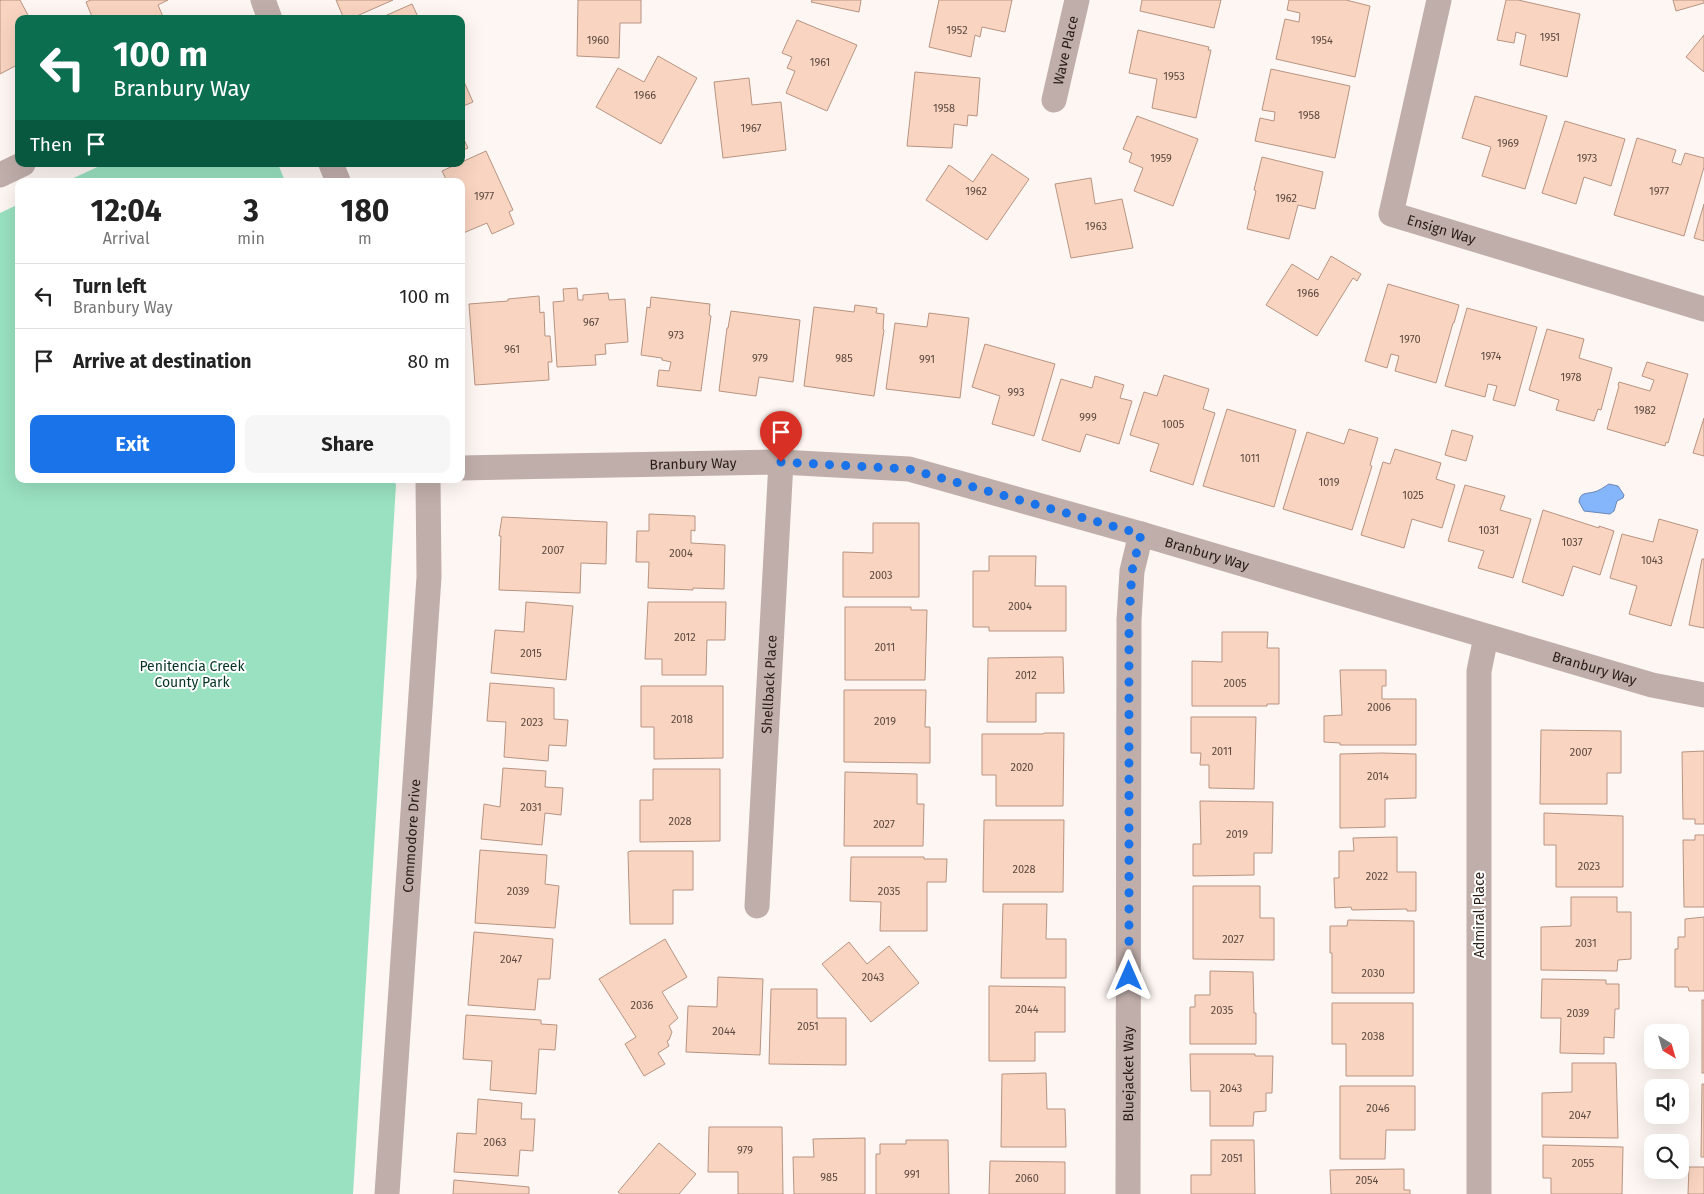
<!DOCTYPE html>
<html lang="en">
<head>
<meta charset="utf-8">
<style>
  body { margin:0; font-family:"Fira Sans",sans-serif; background:#f6f6f6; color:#222; height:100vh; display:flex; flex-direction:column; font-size:19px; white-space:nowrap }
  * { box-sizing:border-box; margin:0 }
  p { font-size:16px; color:#767676 }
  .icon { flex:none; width:28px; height:28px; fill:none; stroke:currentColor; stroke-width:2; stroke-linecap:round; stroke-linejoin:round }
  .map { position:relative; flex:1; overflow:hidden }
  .details { position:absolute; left:15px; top:178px; width:450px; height:305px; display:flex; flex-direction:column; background:#fff; border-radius:10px; box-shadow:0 5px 20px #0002 }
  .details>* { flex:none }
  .hud { position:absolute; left:15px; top:15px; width:450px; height:152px; border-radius:10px; box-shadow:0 5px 20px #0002; background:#0b6e4f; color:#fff; overflow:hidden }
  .needle { width:32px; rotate:143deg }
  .tools { position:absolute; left:1644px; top:1024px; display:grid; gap:10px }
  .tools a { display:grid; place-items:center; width:45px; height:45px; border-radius:10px; background:#fff; box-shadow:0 5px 20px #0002; font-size:25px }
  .pin { position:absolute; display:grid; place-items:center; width:42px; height:42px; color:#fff; margin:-51px -21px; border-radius:50% 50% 50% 0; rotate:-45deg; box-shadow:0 0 5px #0007 }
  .pin .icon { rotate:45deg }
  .me { position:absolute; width:55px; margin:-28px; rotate:0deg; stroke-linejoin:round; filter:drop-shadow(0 0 4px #0008) }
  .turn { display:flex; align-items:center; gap:18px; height:105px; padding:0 15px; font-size:22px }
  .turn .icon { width:65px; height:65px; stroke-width:2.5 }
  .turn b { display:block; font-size:35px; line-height:42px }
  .then { display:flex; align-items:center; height:48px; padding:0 15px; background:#0003; gap:10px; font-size:19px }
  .eta { display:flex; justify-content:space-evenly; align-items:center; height:85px; text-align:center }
  .eta b { font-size:30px; font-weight:700; line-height:35px }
  .cta { display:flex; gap:10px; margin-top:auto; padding:10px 15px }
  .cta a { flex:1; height:58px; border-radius:10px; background:#1a73e8; color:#fff; font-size:20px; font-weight:700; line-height:58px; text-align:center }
  .cta a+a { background:#f6f6f6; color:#222 }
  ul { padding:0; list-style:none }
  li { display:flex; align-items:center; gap:15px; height:65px; padding:0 15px; border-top:1px solid #e0e0e0 }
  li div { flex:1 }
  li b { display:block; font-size:19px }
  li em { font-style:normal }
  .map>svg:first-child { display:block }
  .green { fill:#99e1c0 }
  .water { fill:#85b5fb; stroke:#6987b6 }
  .building { fill:#f9d4c1; stroke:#b79482 }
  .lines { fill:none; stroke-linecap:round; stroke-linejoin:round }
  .street { stroke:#c0aeaa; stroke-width:25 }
  .route { stroke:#1a73e8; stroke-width:9; stroke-dasharray:0 16.2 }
  .labels { text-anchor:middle; stroke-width:4; stroke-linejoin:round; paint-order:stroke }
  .number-label { font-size:11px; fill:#5d4a40 }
  .street-label { font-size:14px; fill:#291c15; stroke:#fff }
  .park-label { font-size:14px; fill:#053423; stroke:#fff }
</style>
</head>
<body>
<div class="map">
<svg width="1704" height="1194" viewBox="0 0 1704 1194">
  <rect width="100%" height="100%" fill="#fef6f2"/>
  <!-- green -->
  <g class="green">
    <polygon points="104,164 278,164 285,181 67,181"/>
    <polygon points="19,204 19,479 394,479 396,485 353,1194 0,1194 0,213"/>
  </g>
  <!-- water -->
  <path class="water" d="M 1609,484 L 1618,486 L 1624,495 L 1623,498 L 1617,501 L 1614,511 L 1610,514 L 1584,511 L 1579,502 C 1580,492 1586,494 1594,492 C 1599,491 1604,487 1609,484 Z"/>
  <!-- building -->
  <g class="building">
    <polygon points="1,0 20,0 30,19 19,19 19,69 17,65 0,74 0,1"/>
    <polygon points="91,0 168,0 158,5 164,19 93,19 86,2"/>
    <polygon points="336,0 393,0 350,19 344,19"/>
    <polygon points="578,0 641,0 641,23 620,23 619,58 577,56"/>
    <polygon points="812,0 861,0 859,12 811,2"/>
    <polygon points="939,0 1012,0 1005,32 982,27 980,37 975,35 971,57 929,47"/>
    <polygon points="1142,0 1221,0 1214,28 1140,11"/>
    <polygon points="1289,0 1346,0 1370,6 1355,77 1276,59 1285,19 1299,22 1300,13 1287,10"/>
    <polygon points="1506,0 1518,0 1580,14 1567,77 1520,65 1526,35 1516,32 1514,43 1497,40"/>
    <polygon points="1673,0 1704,0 1704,3 1676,11"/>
    <polygon points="412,4 419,19 378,19"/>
    <polygon points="797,20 857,45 827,111 786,93 795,71 787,68 792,57 782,53"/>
    <polygon points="1138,30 1209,47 1208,50 1211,50 1196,118 1152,108 1157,79 1129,73"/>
    <polygon points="1704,35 1704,72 1686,57"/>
    <polygon points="658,56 697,78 661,144 596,107 618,68 644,82"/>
    <polygon points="1271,69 1350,86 1335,158 1255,141 1260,118 1274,121 1275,112 1262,110"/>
    <polygon points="915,72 980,78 977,116 968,115 967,126 954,124 952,148 907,146"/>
    <polygon points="461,75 473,102 461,107"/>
    <polygon points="749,78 752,105 781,102 786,150 723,158 714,82"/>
    <polygon points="1475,96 1547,116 1525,189 1482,176 1491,147 1462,138"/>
    <polygon points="1137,116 1198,139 1173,206 1134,191 1143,168 1129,162 1132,153 1123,149"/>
    <polygon points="1565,121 1625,139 1611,186 1584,177 1576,204 1542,193"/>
    <polygon points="461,133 468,148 461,151"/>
    <polygon points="1637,138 1676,150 1672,162 1681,165 1685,153 1704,158 1704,167 1684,236 1614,215"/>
    <polygon points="486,151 513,210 509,212 514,224 492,234 487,223 461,234 461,181 447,181 442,171"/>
    <polygon points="992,154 1029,179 987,240 926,200 949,165 973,182"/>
    <polygon points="1262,157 1323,172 1315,209 1298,205 1289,239 1247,229 1256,191 1254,190"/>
    <polygon points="1091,178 1095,204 1122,199 1133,248 1071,258 1055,184"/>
    <polygon points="1704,204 1704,241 1694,238"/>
    <polygon points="1331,256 1361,274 1357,281 1353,278 1317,336 1266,305 1292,264 1318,280"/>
    <polygon points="1388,284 1459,305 1454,323 1453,323 1436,383 1395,371 1399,356 1391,354 1387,368 1365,361"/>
    <polygon points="577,288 578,300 583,300 583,295 608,293 609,300 625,299 628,342 605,344 606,354 595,355 596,365 557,367 553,302 564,301 563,289"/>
    <polygon points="539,296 540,313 544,312 545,336 550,336 552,362 548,362 549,380 475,385 469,304 508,301 508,299"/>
    <polygon points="651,297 710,304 709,315 711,316 701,391 657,386 659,370 669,371 671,362 662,360 662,358 641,355 647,307 650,308"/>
    <polygon points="855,305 877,308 876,313 884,314 883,329 884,330 874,396 804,386 814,307 854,312"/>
    <polygon points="1467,308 1537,327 1515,406 1493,400 1497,386 1488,384 1485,397 1445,386"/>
    <polygon points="731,311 800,320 793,382 759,377 756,396 719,391 727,328 728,328"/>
    <polygon points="929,313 969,318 960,398 886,389 895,323 927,327"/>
    <polygon points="1547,329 1584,339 1579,358 1612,368 1601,410 1598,409 1594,421 1556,410 1559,400 1529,390"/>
    <polygon points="985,344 1055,364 1034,436 992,424 1000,396 972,387"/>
    <polygon points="1647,362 1688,374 1668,443 1666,442 1665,446 1607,429 1619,386 1618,385 1619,382 1650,391 1654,380 1642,376"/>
    <polygon points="1164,375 1209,389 1203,409 1215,413 1193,485 1150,471 1159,444 1130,435 1144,392 1157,396"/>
    <polygon points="1095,376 1124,385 1120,398 1132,401 1119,444 1086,434 1080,452 1042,440 1061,379 1092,388"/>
    <polygon points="1227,409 1296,430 1274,507 1203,486"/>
    <polygon points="1704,418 1704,456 1693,453"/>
    <polygon points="1349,429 1378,438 1370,465 1372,466 1352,530 1283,509 1307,432 1344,444"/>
    <polygon points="1452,430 1473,436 1466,461 1445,455"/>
    <polygon points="1395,449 1441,463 1436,479 1455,485 1442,528 1412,519 1404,548 1361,535 1383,462 1390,464"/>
    <polygon points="1465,485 1505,496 1500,510 1531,519 1513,578 1478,568 1484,551 1448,541"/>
    <polygon points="1543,510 1599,528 1599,526 1614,531 1600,575 1573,566 1563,596 1522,582"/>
    <polygon points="649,514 695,516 695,531 691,530 691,543 725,545 724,589 693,588 693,590 648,588 649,562 636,562 637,531 649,531"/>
    <polygon points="502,517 607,522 606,564 581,563 580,593 499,590 501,536 499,536"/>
    <polygon points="1659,519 1698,530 1671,626 1629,614 1637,586 1610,578 1622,534 1653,542"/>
    <polygon points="873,523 919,523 919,597 843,597 843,552 873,553"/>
    <polygon points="989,556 1036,556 1035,586 1066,586 1066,631 989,631 989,627 973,627 973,571 989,571"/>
    <polygon points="1702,559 1704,559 1704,628 1689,625"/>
    <polygon points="526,602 573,606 566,680 491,673 495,630 524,632"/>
    <polygon points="648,602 726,602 725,640 707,640 706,675 662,675 662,659 645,659"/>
    <polygon points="845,607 911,607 911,610 927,610 925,680 845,680"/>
    <polygon points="1222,632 1268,632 1267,648 1279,648 1279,704 1267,704 1267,706 1192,706 1192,661 1222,662"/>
    <polygon points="1053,657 1063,657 1064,693 1036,693 1036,722 987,722 988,658"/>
    <polygon points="1340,670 1386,670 1386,686 1382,686 1382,699 1416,699 1416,745 1340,745 1340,743 1324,742 1324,716 1342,715"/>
    <polygon points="490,683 554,688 554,719 568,720 566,746 549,745 548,761 504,757 506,722 487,721"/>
    <polygon points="641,686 723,686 723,758 654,759 654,727 641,727"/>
    <polygon points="844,690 926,690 925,727 930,727 930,763 844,762"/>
    <polygon points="1191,717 1256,717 1254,789 1209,788 1209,765 1200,765 1201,753 1191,753"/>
    <polygon points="1541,730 1621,731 1621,773 1607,773 1607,804 1540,804"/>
    <polygon points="1044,733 1064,733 1063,806 996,806 996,775 982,775 982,734 1043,734"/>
    <polygon points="1704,751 1704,824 1695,824 1695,819 1683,819 1682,752"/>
    <polygon points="1382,753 1416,754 1416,798 1385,799 1385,827 1340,828 1340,754"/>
    <polygon points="503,768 546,771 545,787 563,788 561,815 545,813 542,845 481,839 484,804 500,807"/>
    <polygon points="653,769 720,769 720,841 640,842 640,800 653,800"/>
    <polygon points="845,772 917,774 917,804 924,804 923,846 844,846"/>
    <polygon points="1200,801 1273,802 1272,853 1254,853 1254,875 1193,876 1193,844 1201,844"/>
    <polygon points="1544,813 1623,816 1623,887 1556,887 1556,845 1544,845"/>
    <polygon points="984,820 1064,820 1063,892 983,892"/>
    <polygon points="1695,835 1704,835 1704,907 1684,907 1683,840 1695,840"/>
    <polygon points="1397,837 1397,872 1416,872 1416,911 1407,911 1407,909 1352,910 1351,907 1335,908 1334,878 1339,878 1339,851 1354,851 1353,838"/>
    <polygon points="480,850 547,855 545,884 559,886 555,928 475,923"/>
    <polygon points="631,851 693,851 693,890 673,890 673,924 630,924 628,852"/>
    <polygon points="851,857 924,857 924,859 947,859 946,882 927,882 927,931 880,931 881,902 850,901"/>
    <polygon points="1193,886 1260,886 1260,918 1274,918 1274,960 1193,959"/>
    <polygon points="1571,897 1617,897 1617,912 1631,912 1631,959 1618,960 1617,971 1541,970 1541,927 1571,926"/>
    <polygon points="1003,904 1047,904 1046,939 1066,939 1066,978 1001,978"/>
    <polygon points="1704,917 1704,991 1689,991 1688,987 1675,987 1675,949 1678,949 1678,937 1685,937 1685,919"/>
    <polygon points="1348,920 1414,921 1414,993 1332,993 1332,953 1330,953 1330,926 1347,926"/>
    <polygon points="474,932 553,939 550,979 538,979 535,1010 468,1005"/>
    <polygon points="665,939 687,977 662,992 678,1018 669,1026 672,1032 669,1040 667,1041 669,1046 658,1053 665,1064 644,1076 625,1044 636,1037 599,979"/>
    <polygon points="849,942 867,964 889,946 919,983 871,1022 822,964"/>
    <polygon points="1210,971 1253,972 1254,1013 1256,1013 1256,1044 1190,1044 1190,1007 1195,1007 1195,995 1210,995"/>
    <polygon points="718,977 763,979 760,1055 686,1052 688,1006 717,1007"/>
    <polygon points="1542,979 1606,980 1606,984 1619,984 1619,1009 1615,1009 1614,1038 1604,1037 1604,1054 1560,1053 1561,1018 1541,1018"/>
    <polygon points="989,986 1065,987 1065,1032 1035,1032 1035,1061 989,1061"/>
    <polygon points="771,989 817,989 817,1018 846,1018 846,1065 769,1064"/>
    <rect x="1702" y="1000" width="2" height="73"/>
    <polygon points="1332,1003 1413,1003 1413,1076 1346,1076 1346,1044 1332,1044"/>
    <polygon points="466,1015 541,1020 541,1024 557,1025 555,1050 539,1049 536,1094 490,1090 492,1061 463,1059"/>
    <polygon points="1190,1054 1255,1054 1255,1056 1273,1056 1272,1093 1266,1093 1266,1111 1254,1112 1253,1126 1210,1126 1210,1091 1191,1091"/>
    <polygon points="1572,1063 1616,1063 1618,1138 1542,1137 1542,1093 1572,1092"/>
    <polygon points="1046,1073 1047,1109 1065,1109 1066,1147 1001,1147 1002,1074"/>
    <polygon points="1702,1084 1704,1084 1704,1157 1701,1157"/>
    <polygon points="1340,1086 1415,1086 1415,1130 1386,1130 1385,1159 1340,1159"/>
    <polygon points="478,1099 522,1103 521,1119 535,1119 533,1151 520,1150 518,1176 454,1172 457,1133 476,1134"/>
    <polygon points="709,1127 782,1127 783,1194 738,1194 738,1172 708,1172"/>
    <polygon points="865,1138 865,1194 794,1194 793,1157 814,1157 813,1139"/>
    <polygon points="906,1140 948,1140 949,1194 876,1194 876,1154 880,1154 880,1144 906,1144"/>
    <polygon points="1211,1140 1254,1140 1255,1194 1191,1194 1191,1175 1211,1175"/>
    <polygon points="659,1143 696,1174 679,1194 621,1194 618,1192"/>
    <polygon points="1543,1145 1623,1147 1622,1194 1551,1194 1551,1178 1543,1178"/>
    <polygon points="990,1161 1065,1162 1065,1194 989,1194"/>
    <polygon points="1689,1167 1704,1167 1704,1194 1688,1194"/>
    <polygon points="1404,1169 1404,1190 1410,1190 1410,1194 1331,1194 1330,1170"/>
    <polygon points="454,1180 529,1187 529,1194 453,1194"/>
  </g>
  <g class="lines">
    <!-- street -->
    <g class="street">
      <polyline points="263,0 270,19"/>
      <path id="s1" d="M 1439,0 L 1391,214 L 1704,309"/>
      <path id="s2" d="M 1054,100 L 1077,0"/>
      <polyline points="331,164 338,181"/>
      <polyline points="0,175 23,164"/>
      <path id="s3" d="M 461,468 L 781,462 L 909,469 L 1141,534 L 1652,685 L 1704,695"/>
      <path id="s4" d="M 757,906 L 781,462"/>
      <path id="s5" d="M 387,1194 L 429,577 L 428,479"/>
      <path id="s6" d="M 1128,1194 L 1129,620 L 1132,571 L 1141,534"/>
      <polyline points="1479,1194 1479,671 1486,637"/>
    </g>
  </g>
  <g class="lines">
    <!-- route -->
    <polyline class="route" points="781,462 909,469 1141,534 1132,571 1129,620 1129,976"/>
  </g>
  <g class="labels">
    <!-- number labels -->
    <g class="number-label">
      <text x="957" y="34">1952</text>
      <text x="1550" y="41">1951</text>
      <text x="598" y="44">1960</text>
      <text x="1322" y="44">1954</text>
      <text x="820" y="66">1961</text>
      <text x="1174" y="80">1953</text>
      <text x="645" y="99">1966</text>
      <text x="944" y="112">1958</text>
      <text x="1309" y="119">1958</text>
      <text x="751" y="132">1967</text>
      <text x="1508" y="147">1969</text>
      <text x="1161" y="162">1959</text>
      <text x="1587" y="162">1973</text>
      <text x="976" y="195">1962</text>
      <text x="1659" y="195">1977</text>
      <text x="484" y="200">1977</text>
      <text x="1286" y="202">1962</text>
      <text x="1096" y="230">1963</text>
      <text x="1308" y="297">1966</text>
      <text x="591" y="326">967</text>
      <text x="676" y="339">973</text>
      <text x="1410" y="343">1970</text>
      <text x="512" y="353">961</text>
      <text x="1491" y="360">1974</text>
      <text x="760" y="362">979</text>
      <text x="844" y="362">985</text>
      <text x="927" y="363">991</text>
      <text x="1571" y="381">1978</text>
      <text x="1016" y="396">993</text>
      <text x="1645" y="414">1982</text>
      <text x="1088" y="421">999</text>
      <text x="1173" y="428">1005</text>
      <text x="1250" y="462">1011</text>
      <text x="1329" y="486">1019</text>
      <text x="1413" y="499">1025</text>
      <text x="1489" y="534">1031</text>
      <text x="1572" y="546">1037</text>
      <text x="553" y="554">2007</text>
      <text x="681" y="557">2004</text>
      <text x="1652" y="564">1043</text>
      <text x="881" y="579">2003</text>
      <text x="1020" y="610">2004</text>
      <text x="685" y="641">2012</text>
      <text x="885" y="651">2011</text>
      <text x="531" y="657">2015</text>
      <text x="1026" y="679">2012</text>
      <text x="1235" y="687">2005</text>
      <text x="1379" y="711">2006</text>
      <text x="682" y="723">2018</text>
      <text x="885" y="725">2019</text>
      <text x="532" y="726">2023</text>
      <text x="1222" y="755">2011</text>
      <text x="1581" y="756">2007</text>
      <text x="1022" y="771">2020</text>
      <text x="1378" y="780">2014</text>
      <text x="531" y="811">2031</text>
      <text x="680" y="825">2028</text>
      <text x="884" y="828">2027</text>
      <text x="1237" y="838">2019</text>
      <text x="1589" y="870">2023</text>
      <text x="1024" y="873">2028</text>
      <text x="1377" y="880">2022</text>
      <text x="518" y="895">2039</text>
      <text x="889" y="895">2035</text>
      <text x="1233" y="943">2027</text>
      <text x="1586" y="947">2031</text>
      <text x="511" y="963">2047</text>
      <text x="1373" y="977">2030</text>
      <text x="873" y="981">2043</text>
      <text x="642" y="1009">2036</text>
      <text x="1027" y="1013">2044</text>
      <text x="1222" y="1014">2035</text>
      <text x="1578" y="1017">2039</text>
      <text x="808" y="1030">2051</text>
      <text x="724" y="1035">2044</text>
      <text x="1373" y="1040">2038</text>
      <text x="1231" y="1092">2043</text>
      <text x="1378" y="1112">2046</text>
      <text x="1580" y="1119">2047</text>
      <text x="495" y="1146">2063</text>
      <text x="745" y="1154">979</text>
      <text x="1232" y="1162">2051</text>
      <text x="1583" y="1167">2055</text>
      <text x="912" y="1178">991</text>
      <text x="829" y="1181">985</text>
      <text x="1027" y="1182">2060</text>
      <text x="1367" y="1184">2054</text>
    </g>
    <!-- street labels -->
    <g class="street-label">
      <text dy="5" stroke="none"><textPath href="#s2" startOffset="51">Wave Place</textPath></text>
      <text dy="5" stroke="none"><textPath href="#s1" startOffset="272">Ensign Way</textPath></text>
      <text dy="5" stroke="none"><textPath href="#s3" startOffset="232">Branbury Way</textPath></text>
      <text dy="5" stroke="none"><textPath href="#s3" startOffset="758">Branbury Way</textPath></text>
      <text dy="5" stroke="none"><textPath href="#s3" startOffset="1162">Branbury Way</textPath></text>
      <text dy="5" stroke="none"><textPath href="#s4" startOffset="222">Shellback Place</textPath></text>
      <text dy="5" stroke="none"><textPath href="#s5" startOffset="359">Commodore Drive</textPath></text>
      <text transform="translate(1479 915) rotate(-90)" y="5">Admiral Place</text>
      <text dy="5" stroke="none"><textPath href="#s6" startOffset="120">Bluejacket Way</textPath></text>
    </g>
    <!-- park labels -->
    <g class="park-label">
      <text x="192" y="671">Penitencia Creek<tspan x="192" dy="16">County Park</tspan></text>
    </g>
  </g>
</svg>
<div class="tools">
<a><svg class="needle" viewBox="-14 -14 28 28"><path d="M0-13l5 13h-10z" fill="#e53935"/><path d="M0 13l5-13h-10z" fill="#767676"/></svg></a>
<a><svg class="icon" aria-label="sound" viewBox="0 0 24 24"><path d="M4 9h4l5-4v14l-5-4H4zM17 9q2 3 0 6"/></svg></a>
<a><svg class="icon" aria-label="search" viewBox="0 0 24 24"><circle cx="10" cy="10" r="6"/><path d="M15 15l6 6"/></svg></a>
</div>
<div class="pin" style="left:781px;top:462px;background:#d93025"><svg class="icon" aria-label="arrive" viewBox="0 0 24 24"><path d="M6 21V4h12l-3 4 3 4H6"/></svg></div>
<svg class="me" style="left:1129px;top:976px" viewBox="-20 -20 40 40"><path d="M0-17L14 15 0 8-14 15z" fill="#1a73e8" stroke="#fff" stroke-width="4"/></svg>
<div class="hud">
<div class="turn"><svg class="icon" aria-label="left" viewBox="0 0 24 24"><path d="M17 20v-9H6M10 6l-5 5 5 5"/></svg><div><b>100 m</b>Branbury Way</div></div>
<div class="then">Then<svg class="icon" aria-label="arrive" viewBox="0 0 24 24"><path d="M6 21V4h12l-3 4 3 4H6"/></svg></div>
</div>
<section class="details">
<div class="eta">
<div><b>12:04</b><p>Arrival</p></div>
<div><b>3</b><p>min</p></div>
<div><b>180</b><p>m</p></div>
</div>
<ul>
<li><svg class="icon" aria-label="left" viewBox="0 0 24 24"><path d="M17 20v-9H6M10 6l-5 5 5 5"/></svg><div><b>Turn left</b><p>Branbury Way</p></div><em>100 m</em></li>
<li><svg class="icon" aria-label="arrive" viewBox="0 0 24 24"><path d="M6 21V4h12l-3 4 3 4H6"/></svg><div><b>Arrive at destination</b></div><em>80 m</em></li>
</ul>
<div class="cta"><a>Exit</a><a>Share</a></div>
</section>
</div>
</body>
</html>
